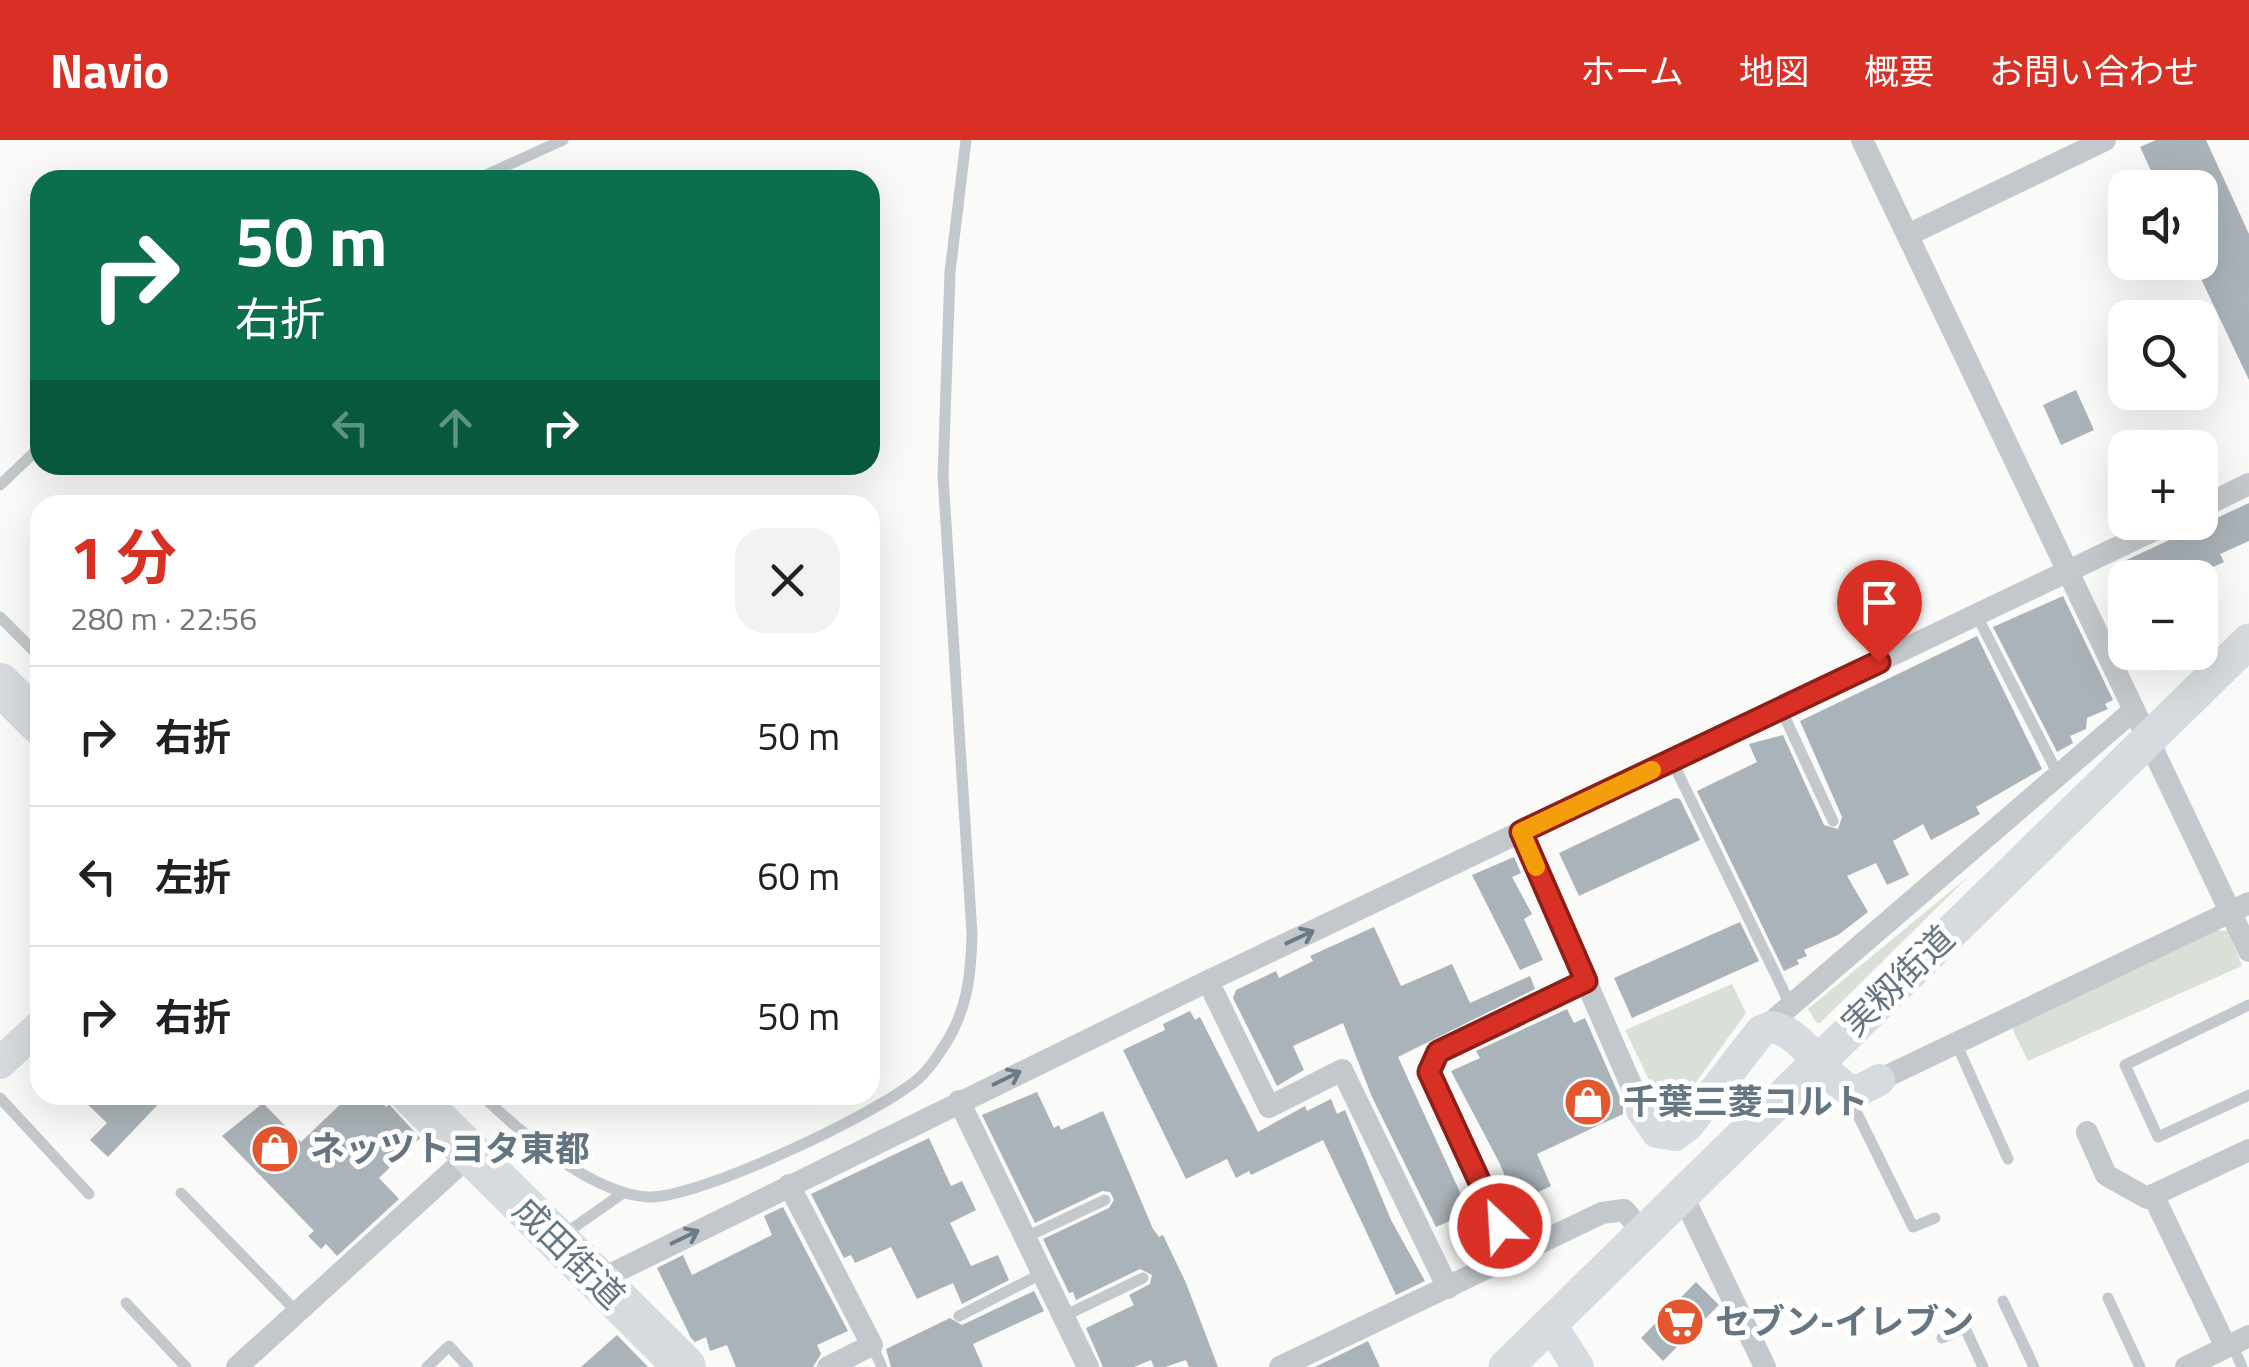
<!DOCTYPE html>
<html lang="ja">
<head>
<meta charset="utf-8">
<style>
  body { margin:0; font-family:"Titillium Web","Noto Sans JP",sans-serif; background:#f2f2f2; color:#202124; height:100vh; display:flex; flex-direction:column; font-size:38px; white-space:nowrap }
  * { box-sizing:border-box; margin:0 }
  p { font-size:32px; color:#757577 }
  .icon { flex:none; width:55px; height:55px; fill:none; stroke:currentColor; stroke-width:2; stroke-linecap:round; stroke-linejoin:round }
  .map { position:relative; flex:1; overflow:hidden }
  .sheet { position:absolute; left:30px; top:355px; width:850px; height:610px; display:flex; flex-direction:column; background:#fff; border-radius:30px; box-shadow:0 10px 40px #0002 }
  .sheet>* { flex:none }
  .banner { position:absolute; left:30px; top:30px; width:850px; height:305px; border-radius:30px; box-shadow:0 10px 40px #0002; background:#0b6e4f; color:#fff; overflow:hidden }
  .controls { position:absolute; left:2108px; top:30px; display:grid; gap:20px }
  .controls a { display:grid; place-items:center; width:110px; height:110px; border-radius:20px; background:#fff; box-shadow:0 10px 40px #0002; font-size:50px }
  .pin { position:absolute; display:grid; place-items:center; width:85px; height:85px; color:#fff; margin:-102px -42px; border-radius:50% 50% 50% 0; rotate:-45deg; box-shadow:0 0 10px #0007 }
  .pin .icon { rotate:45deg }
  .me { position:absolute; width:110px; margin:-55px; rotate:335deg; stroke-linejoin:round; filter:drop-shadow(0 0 8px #0008) }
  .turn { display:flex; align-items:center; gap:35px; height:210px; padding:0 40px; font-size:45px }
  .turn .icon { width:130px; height:130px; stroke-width:2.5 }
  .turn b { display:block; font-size:70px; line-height:85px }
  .lanes { display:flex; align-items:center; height:95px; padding:0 40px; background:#0003; justify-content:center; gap:50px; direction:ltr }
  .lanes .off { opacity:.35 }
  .round { display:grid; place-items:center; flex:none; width:105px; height:105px; border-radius:30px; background:#f2f2f2 }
  .headline { display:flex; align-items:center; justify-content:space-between; height:170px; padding:0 40px }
  h1 { font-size:60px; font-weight:700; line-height:75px; color:#d93025 }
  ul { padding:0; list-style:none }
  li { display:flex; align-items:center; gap:30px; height:140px; padding:0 40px; border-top:2px solid #e0e0e0 }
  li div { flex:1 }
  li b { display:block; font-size:38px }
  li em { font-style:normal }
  header { display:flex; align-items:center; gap:60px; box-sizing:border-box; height:140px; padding:0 50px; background:#d93025; color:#fff }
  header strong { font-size:48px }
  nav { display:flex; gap:55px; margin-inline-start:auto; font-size:35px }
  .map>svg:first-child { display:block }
  .green { fill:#dadfd7 }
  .building { fill:#aab3b9 }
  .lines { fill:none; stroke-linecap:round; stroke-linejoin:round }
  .lane { stroke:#c3c8cc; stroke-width:11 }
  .street { stroke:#c3c8cc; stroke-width:22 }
  .secondary { stroke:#d6dbdf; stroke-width:32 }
  .primary { stroke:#d6dbdf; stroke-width:35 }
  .highway { stroke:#d6dbdf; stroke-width:42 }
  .oneway { stroke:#6a7a87 }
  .route-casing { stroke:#8d1f18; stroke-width:25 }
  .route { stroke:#d93025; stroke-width:18 }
  .slow { stroke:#f59e0b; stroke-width:18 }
  .labels { text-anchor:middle; stroke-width:10; stroke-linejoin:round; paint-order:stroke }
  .street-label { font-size:35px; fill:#657683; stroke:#fff }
  .poi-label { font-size:35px; font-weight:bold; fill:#657683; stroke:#fff; text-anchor:start }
</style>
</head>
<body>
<header>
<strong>Navio</strong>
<nav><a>ホーム</a><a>地図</a><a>概要</a><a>お問い合わせ</a></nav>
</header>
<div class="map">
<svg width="2249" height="1227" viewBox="0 0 2249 1227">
  <rect width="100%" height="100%" fill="#fafaf8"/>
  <!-- green -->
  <g class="green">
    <polygon points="1969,736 1820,883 1817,883 1808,869"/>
    <polygon points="2217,790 2228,791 2242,826 2028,921 2012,888"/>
    <polygon points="1732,844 1746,873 1679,966 1672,972 1663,969 1625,890"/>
  </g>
  <!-- building -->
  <g class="building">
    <polygon points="2156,0 2206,0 2249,94 2249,240 2193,122 2200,122 2200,48 2159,48 2140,7"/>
    <polygon points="2076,250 2094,290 2061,305 2043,265"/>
    <polygon points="2249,363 2249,401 2220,414 2224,422 2188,438 2160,438 2156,429 2128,438 2122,422"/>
    <polygon points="2063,456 2113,560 2105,564 2108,569 2087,578 2086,589 2070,596 2073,603 2057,612 1993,487"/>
    <polygon points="1977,496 2042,629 1976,667 1980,674 1931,700 1923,684 1893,701 1909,735 1887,745 1876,723 1847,736 1868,772 1838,795 1804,810 1807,816 1797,820 1799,824 1784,831 1697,651 1757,622 1749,604 1783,595 1824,685 1838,689 1842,677 1800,581"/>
    <polygon points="1675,658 1680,659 1700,700 1579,756 1559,713"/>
    <polygon points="1514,717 1521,733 1512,737 1532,774 1524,779 1543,820 1520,830 1472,735"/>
    <polygon points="1740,782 1759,821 1632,878 1614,838"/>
    <polygon points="1374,787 1401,846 1452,824 1470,863 1530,836 1535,849 1398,917 1469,1072 1436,1087 1372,957 1343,883 1293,906 1304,930 1277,946 1233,858 1236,850 1276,831 1279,838 1313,821 1310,816"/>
    <polygon points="1567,869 1574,883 1585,878 1623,964 1623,974 1537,1014 1551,1046 1534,1054 1547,1083 1521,1095 1501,1052 1508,1044 1500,1024 1451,931 1480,918 1476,911"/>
    <polygon points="1190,871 1195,880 1200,877 1258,992 1305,966 1307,971 1331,959 1337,974 1345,970 1391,1080 1425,1141 1396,1155 1323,1000 1251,1035 1249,1031 1236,1038 1227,1019 1186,1039 1123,910 1165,890 1163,884"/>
    <polygon points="1037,952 1054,988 1059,985 1061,990 1103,971 1153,1089 1159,1097 1163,1095 1186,1143 1218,1227 1189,1227 1186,1220 1165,1227 1154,1227 1151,1220 1134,1227 1103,1227 1086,1188 1134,1165 1129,1155 1150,1144 1152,1135 1140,1129 1076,1160 1073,1152 1069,1153 1043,1099 1109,1068 1114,1060 1110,1052 1102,1051 1035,1083 982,975"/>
    <polygon points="78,955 167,955 108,1017 90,1000 107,983"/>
    <polygon points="350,955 375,955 386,967 389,964 420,998 379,1038 399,1059 337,1116 326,1104 321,1109 308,1096 314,1091 222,996 263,963 301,1002"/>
    <polygon points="929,998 951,1046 962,1041 976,1070 950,1083 971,1126 998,1115 1009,1140 962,1164 953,1143 917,1159 891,1107 855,1123 851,1115 844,1118 811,1054"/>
    <polygon points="783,1067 848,1191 817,1205 821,1214 813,1227 736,1227 727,1205 710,1211 706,1197 695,1202 691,1198 657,1128 683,1115 692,1135 772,1095 764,1076"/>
    <polygon points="1696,1142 1719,1165 1663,1221 1641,1198"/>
    <polygon points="1034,1151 1044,1171 973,1204 983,1227 891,1227 886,1209 950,1178 962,1185"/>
    <polygon points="617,1195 648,1227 581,1227"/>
    <polygon points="1368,1201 1380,1227 1315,1227"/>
  </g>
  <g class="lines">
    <!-- lane -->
    <g class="lane">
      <polyline points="475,40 563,0"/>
      <polyline points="0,345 40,307"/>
      <polyline points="1977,476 2060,638"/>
      <polyline points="0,477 40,517"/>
      <polyline points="1781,569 1833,681"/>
      <polyline points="1672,621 1790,864"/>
      <polyline points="2249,865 2125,925 2158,997 2249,955"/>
      <polyline points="1956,903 2008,1019"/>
      <path d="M 482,955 C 519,992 593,1054 648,1057 C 698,1059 879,973 918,939 C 927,931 936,919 942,909 C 967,873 971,837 972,794 L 943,336 L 950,132 L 966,0"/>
      <polyline points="1848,955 1913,1087 1935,1078"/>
      <polyline points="0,958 89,1054"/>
      <polyline points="181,1053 297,1172"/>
      <polyline points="566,1093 623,1053"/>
      <polyline points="1026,1097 1105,1060"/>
      <polyline points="2108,1158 2140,1227"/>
      <polyline points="2003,1161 2034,1227"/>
      <polyline points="126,1163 186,1227"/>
      <polyline points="959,1176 1043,1133"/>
      <polyline points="1064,1176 1143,1138"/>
      <polyline points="1942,1198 1965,1188 1983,1227"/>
      <polyline points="2232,1204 2242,1227"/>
      <polyline points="872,1205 882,1227"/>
      <polyline points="427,1227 449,1206 468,1227"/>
    </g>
    <!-- street -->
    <g class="street">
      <polyline points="1862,0 2249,811"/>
      <polyline points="1908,95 2105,0"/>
      <polyline points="2200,368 2249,344"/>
      <polyline points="1521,692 1642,970"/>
      <polyline points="1208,841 1269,967 1342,930 1448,1148"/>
      <polyline points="1761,891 2134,570"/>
      <polyline points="1879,940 2249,763"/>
      <polyline points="959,961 1088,1227"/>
      <polyline points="2087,992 2106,1035 2147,1058 2249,1010"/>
      <polyline points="789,1045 872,1205 828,1227"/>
      <polyline points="1681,1052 1765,1227"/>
      <polyline points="2153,1055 2226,1207"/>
      <polyline points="1514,1116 1429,932 1437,913 1586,841"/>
      <polyline points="597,1141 1208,841 2171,382"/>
      <polyline points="237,1227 471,1014"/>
      <polyline points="1280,1227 1602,1073 1624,1070 1642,1091"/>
      <polyline points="2186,1227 2249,1196"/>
    </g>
    <!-- secondary -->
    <g class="secondary">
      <polyline points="0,923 40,886"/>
      <path d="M 1642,970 L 1657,992 L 1675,995 L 1688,985 L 1761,891 L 1771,887 C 1807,891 1832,954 1858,950 C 1864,949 1873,943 1879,940"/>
      <polyline points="1550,1183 1578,1227"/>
    </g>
    <!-- primary -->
    <polyline class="primary" points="1506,1227 2249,501"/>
    <!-- highway -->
    <g class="highway">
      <polyline points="0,544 40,584"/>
      <polyline points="412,955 685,1227"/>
    </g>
  </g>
  <!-- one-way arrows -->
  <defs><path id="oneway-shaft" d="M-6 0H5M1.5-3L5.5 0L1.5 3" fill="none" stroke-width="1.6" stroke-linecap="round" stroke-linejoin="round" transform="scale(2.5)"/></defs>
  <g class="oneway">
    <use href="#oneway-shaft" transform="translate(1300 797) rotate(-25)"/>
    <use href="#oneway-shaft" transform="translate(1007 938) rotate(-26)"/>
    <use href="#oneway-shaft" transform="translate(685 1097) rotate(-26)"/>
  </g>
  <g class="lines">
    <!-- route casing -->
    <g class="route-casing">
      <polyline id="route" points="1500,1086 1429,932 1438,912 1586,841 1521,692 1879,522"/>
    </g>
    <!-- route -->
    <use href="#route" class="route"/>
    <!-- slow -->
    <polyline class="slow" points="1536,727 1521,692 1652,630"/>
  </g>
  <!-- icons -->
  <defs>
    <g id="shop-disc" transform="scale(2.5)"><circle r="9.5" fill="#e4572e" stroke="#fff"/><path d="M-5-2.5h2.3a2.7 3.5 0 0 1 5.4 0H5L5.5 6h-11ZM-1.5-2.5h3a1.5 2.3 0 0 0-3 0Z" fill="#fff"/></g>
    <g id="supermarket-disc" transform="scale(2.5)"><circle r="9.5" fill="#e4572e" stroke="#fff"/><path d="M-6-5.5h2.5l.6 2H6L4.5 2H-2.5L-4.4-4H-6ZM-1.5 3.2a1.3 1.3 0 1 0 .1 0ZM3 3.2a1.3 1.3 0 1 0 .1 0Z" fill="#fff"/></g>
  </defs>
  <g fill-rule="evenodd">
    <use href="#shop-disc" x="1588" y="962"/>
    <use href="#shop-disc" x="275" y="1009"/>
    <use href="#supermarket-disc" x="1680" y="1182"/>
  </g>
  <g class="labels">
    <!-- street labels -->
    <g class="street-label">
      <text transform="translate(1898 841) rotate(-44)" y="12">実籾街道</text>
      <text transform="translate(569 1113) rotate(45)" y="12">成田街道</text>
    </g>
    <!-- poi labels -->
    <g class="poi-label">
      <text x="1623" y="974">千葉三菱コルト</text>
      <text x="310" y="1021">ネッツトヨタ東都</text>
      <text x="1715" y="1194">セブン-イレブン</text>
    </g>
  </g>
</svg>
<div class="controls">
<a><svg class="icon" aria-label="sound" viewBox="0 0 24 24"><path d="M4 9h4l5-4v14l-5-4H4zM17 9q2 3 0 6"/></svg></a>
<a><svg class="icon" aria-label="search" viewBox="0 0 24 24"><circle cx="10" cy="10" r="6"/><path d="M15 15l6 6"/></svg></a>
<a>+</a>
<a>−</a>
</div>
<div class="pin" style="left:1879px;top:522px;background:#d93025"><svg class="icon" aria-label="arrive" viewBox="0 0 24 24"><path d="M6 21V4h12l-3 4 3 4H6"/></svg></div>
<svg class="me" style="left:1500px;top:1086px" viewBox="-20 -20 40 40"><circle r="17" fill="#d93025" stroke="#fff" stroke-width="3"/><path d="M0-11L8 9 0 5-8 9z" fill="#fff"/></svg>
<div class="banner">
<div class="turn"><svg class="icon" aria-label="right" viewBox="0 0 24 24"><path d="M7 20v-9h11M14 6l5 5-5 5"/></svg><div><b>50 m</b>右折</div></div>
<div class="lanes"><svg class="icon off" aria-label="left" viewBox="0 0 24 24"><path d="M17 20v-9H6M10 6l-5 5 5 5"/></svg><svg class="icon off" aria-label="ahead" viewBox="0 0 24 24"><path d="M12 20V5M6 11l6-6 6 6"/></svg><svg class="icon" aria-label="right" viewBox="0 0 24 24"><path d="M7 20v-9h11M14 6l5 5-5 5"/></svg></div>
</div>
<section class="sheet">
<div class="headline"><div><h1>1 分</h1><p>280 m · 22:56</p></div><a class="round"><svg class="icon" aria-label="close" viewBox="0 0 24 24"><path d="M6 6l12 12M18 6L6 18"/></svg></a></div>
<ul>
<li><svg class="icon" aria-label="right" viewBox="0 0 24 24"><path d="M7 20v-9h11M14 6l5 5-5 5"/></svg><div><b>右折</b></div><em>50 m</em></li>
<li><svg class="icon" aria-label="left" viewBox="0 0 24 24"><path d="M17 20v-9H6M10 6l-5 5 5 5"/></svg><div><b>左折</b></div><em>60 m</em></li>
<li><svg class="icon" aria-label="right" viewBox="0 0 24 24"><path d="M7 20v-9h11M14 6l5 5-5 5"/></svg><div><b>右折</b></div><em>50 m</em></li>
</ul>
</section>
</div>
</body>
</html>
